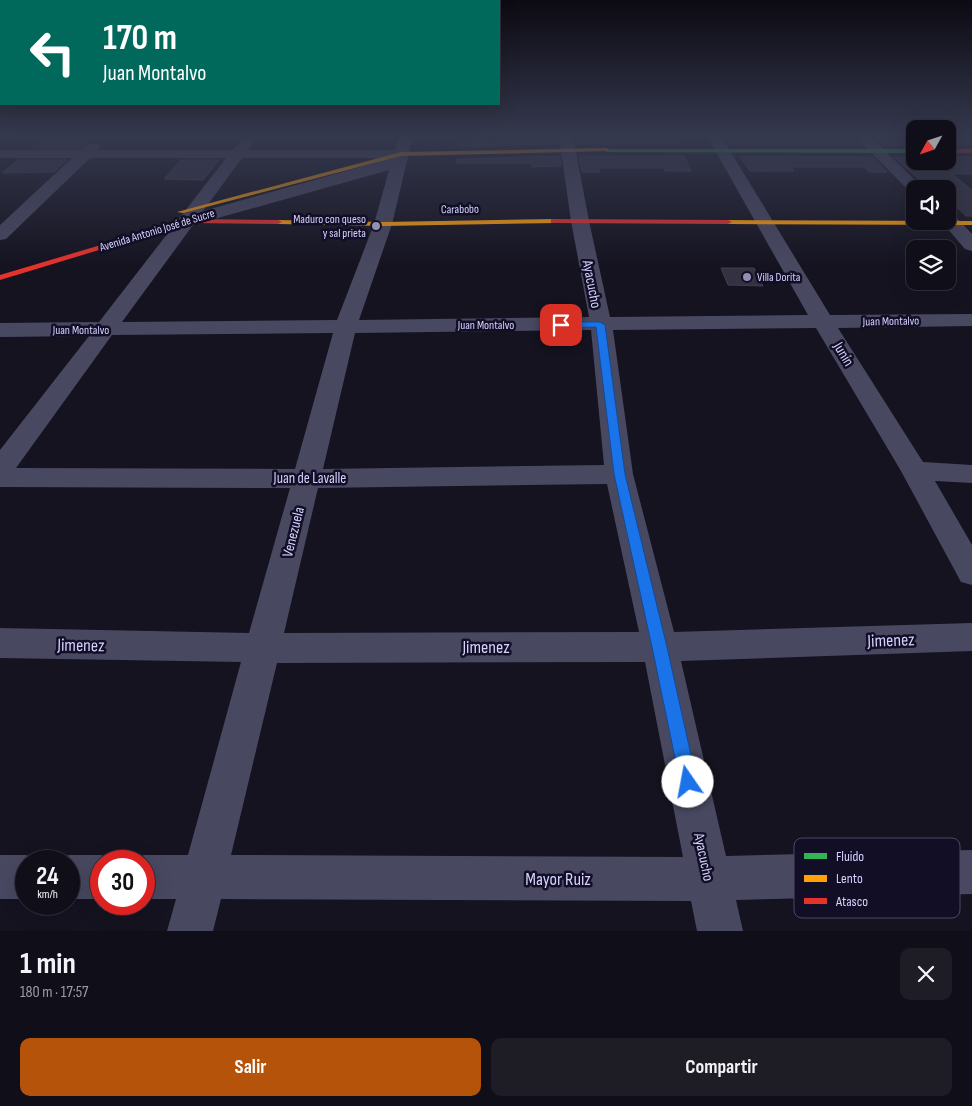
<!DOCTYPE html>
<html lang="es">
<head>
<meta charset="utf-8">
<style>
  body { margin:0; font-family:"Sofia Sans Condensed",sans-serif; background:#1e1c25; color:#f1f3f6; height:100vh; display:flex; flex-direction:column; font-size:19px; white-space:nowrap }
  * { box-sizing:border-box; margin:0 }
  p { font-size:16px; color:#9c9ca2 }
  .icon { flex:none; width:28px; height:28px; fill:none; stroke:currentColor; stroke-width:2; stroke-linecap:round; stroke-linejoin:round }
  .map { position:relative; height:931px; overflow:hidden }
  .side { display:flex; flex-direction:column; background:#100e18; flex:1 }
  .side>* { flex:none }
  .hud { position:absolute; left:0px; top:0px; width:500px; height:105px; box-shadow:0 5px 20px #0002,0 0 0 1px #302e37; background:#00695c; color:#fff; overflow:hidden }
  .needle { width:32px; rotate:230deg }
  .controls { position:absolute; left:906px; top:120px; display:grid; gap:10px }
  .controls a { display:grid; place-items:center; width:50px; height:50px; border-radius:10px; background:#100e18; box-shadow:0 5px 20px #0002,0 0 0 1px #302e37; font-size:25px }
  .speed { position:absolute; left:15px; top:850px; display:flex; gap:10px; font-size:25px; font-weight:700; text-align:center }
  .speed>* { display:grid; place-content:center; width:65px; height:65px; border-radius:50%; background:#100e18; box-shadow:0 5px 20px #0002,0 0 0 1px #302e37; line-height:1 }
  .speed small { font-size:12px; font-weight:400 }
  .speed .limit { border:8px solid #d22; background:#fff; color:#111 }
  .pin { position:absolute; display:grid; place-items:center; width:42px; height:42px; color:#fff; margin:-21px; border-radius:10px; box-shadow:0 2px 8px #0006 }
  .me { position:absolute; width:55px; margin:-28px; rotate:348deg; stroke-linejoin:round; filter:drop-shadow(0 0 4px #0008) }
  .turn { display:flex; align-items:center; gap:18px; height:105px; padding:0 20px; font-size:22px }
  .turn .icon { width:65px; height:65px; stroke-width:2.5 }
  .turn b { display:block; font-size:35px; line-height:42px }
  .round { display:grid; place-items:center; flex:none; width:52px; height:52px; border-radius:10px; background:#1e1c25 }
  .headline { display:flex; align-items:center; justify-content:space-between; height:85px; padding:0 20px }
  h1 { font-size:30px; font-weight:700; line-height:38px }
  .button { display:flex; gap:10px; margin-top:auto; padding:10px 20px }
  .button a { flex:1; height:58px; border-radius:10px; background:#b45309; color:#fff; font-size:20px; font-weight:700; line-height:58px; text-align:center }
  .button a+a { background:#1e1c25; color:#f1f3f6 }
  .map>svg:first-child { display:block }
  .building { fill:#333142; stroke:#403e53 }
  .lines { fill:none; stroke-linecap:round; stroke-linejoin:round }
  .street { fill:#484861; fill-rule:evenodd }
  .fast { fill:#30b455; fill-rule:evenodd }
  .slow { fill:#ff9f0a; fill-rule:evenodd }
  .jam { fill:#e5322d; fill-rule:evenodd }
  .route { fill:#1a73e8; stroke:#114b97 }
  .poi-dot { fill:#928fb1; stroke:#110e25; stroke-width:2 }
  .labels { text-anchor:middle; stroke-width:5; stroke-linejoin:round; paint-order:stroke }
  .far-street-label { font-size:12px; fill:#d5d2ff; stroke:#110e25 }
  .far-poi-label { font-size:12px; fill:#d5d2ff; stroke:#110e25; text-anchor:end }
  .street-label { font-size:15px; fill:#d5d2ff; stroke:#110e25 }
  .near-street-label { font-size:18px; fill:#d5d2ff; stroke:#110e25 }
  .key { fill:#110e25; stroke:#4c4966; stroke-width:1 }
  .key-label { font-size:14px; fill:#d5d2ff }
</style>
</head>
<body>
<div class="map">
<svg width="972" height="931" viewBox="0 0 972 931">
  <rect width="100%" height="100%" fill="#151320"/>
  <!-- building -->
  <g class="building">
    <polygon points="534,136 557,136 558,144 458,147 459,141 534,139"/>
    <polygon points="575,136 634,138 634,136 675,136 679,144 576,144"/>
    <polygon points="727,136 851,136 861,145 733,145"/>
    <polygon points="910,136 915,136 915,145 882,145 875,138 913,138"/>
    <polygon points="972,137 972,145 948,145 948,138"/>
    <polygon points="45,138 95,138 81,148 32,148"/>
    <polygon points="560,156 561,166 532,167 532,163 456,163 457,159"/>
    <polygon points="579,156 684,156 691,171 665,171 664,168 599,168 600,172 582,172"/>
    <polygon points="740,156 873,157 887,172 869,172 864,167 791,167 794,171 750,171"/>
    <polygon points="894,157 915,157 915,161 948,161 948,157 972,157 972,174 952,174 972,190 972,216 966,216 948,199 948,189 930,189"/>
    <polygon points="18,160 67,160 54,172 2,173"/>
    <polygon points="181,160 219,160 203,180 164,179"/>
    <polygon points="721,268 754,268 763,286 728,285"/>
  </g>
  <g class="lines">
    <!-- street -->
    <g class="street">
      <path d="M 244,136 L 258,136 L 248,150 L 395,150 L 399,136 L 413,136 L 392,224 L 359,320 L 589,317 L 571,221 L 559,136 L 573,136 L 589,221 L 610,317 L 808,315 L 707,136 L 721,136 L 830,315 L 972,314 L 972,326 L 838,328 L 923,462 L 972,465 L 972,483 L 935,481 L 972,545 L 972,585 L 961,582 L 901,471 L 816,328 L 613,330 L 633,474 L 674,632 L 972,623 L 972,651 L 681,661 L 726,856 L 972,850 L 972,894 L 736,900 L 743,931 L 697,931 L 691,901 L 221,899 L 213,931 L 167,931 L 176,899 L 144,899 L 144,861 L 129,861 L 144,855 L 188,855 L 241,662 L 0,658 L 0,628 L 249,633 L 290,488 L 0,487 L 0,450 L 89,336 L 0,337 L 0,323 L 99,322 L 226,158 L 90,158 L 6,239 L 0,240 L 0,225 L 72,158 L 0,158 L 0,150 L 82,150 C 87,144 90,142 98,144 L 100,147 L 99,150 L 233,150 ZM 242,158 L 393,158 L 203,211 ZM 389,170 L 374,224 L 337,320 L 122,322 L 193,225 ZM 591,330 L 604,465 L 323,469 L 355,333 ZM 333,333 L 295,469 L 16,468 L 112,335 ZM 607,484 L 639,632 L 284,633 L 318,488 ZM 645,662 L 683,857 L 231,855 L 277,663 Z"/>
      <polygon points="855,136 870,136 924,189 915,189 915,194 910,192"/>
      <polygon points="948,214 954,215 972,234 972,251 965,249 941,221 948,221"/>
      <polygon points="0,855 26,855 41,861 26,861 26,899 0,899"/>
      <polygon points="69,855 101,855 116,861 101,861 101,899 69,899 69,861 54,861"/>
    </g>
    <!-- fast -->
    <polygon class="fast" points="605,149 915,149 915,153 607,152 605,151"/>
    <!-- slow -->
    <g class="slow">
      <polygon points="607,148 609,149 609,151 401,156 183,213 177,212 401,152"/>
      <polygon points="554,219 557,219 557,223 383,226 278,224 274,222 278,220 383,222"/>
      <polygon points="725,220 972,221 972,225 728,224 724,222"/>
    </g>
    <!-- jam -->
    <g class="jam">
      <rect x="948" y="149" width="24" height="4"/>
      <polygon points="188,219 278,220 282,222 278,224 188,223 0,280 0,275"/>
      <polygon points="551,219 728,220 732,222 728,224 554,223 551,223"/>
    </g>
  </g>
  <!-- sky -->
  <linearGradient id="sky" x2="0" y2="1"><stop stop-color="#0c0a12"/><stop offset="0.51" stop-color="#35394e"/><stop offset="1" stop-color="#35394e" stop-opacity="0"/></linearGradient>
  <rect width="972" height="266" fill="url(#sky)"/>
  <!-- route -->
  <polygon class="route" points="600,322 605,325 625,474 667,647 697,782 694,788 688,791 682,788 680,782 652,647 614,474 596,327 561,328 556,325 561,322"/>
  <!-- markers -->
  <g class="poi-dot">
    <circle cx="376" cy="226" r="5"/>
    <circle cx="747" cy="277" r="5"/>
  </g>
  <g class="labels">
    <!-- far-street labels -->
    <g class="far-street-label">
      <text transform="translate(460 209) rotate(-1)" y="4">Carabobo</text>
      <text transform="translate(157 230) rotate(-17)" y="4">Avenida Antonio José de Sucre</text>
      <text transform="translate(891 321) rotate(-1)" y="4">Juan Montalvo</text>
      <text x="486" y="329">Juan Montalvo</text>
      <text x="81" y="334">Juan Montalvo</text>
    </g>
    <!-- far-poi labels -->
    <g class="far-poi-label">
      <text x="366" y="223">Maduro con queso<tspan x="366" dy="14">y sal prieta</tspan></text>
      <text x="757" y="281" text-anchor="start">Villa Dorita</text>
    </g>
    <!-- street labels -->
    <g class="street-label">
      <text transform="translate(592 284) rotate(79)" y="5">Ayacucho</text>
      <text transform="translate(844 354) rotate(59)" y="5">Junín</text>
      <text x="310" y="483">Juan de Lavalle</text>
      <text transform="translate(293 532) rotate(-76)" y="5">Venezuela</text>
      <text transform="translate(704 857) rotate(78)" y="5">Ayacucho</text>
    </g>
    <!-- near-street labels -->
    <g class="near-street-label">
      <text transform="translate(891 640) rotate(-2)" y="6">Jimenez</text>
      <text transform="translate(81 645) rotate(1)" y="6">Jimenez</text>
      <text x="486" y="653">Jimenez</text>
      <text x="558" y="885">Mayor Ruiz</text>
    </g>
  </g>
  <!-- legend -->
  <rect x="794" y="838" width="166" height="80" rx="8" class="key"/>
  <rect x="804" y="853" width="23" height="6" fill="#30b455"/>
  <rect x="804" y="875" width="23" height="7" fill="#ff9f0a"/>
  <rect x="804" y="898" width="23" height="6" fill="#e5322d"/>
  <g class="key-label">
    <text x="836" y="861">Fluido</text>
    <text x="836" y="883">Lento</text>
    <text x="836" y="906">Atasco</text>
  </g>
</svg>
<div class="controls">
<a><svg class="needle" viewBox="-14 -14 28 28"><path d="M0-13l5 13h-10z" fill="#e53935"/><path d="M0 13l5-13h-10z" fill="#9c9ca2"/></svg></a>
<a><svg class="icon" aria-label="sound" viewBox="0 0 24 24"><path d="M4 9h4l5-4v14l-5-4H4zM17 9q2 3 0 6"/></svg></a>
<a><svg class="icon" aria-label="layers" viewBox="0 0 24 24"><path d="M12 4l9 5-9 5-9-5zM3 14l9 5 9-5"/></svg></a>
</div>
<div class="speed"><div>24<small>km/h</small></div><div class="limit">30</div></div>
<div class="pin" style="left:561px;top:325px;background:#d93025"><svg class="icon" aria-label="arrive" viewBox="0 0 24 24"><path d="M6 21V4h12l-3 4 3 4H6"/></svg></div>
<svg class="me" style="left:688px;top:782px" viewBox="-20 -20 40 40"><circle r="19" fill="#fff"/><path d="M0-13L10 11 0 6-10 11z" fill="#1a73e8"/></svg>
<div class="hud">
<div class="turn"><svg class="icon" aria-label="left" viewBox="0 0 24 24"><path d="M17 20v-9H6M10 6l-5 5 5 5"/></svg><div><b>170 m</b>Juan Montalvo</div></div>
</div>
</div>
<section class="side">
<div class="headline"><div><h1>1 min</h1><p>180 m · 17:57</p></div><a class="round"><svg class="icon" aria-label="close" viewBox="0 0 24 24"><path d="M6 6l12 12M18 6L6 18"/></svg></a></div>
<div class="button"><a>Salir</a><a>Compartir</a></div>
</section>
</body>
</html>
